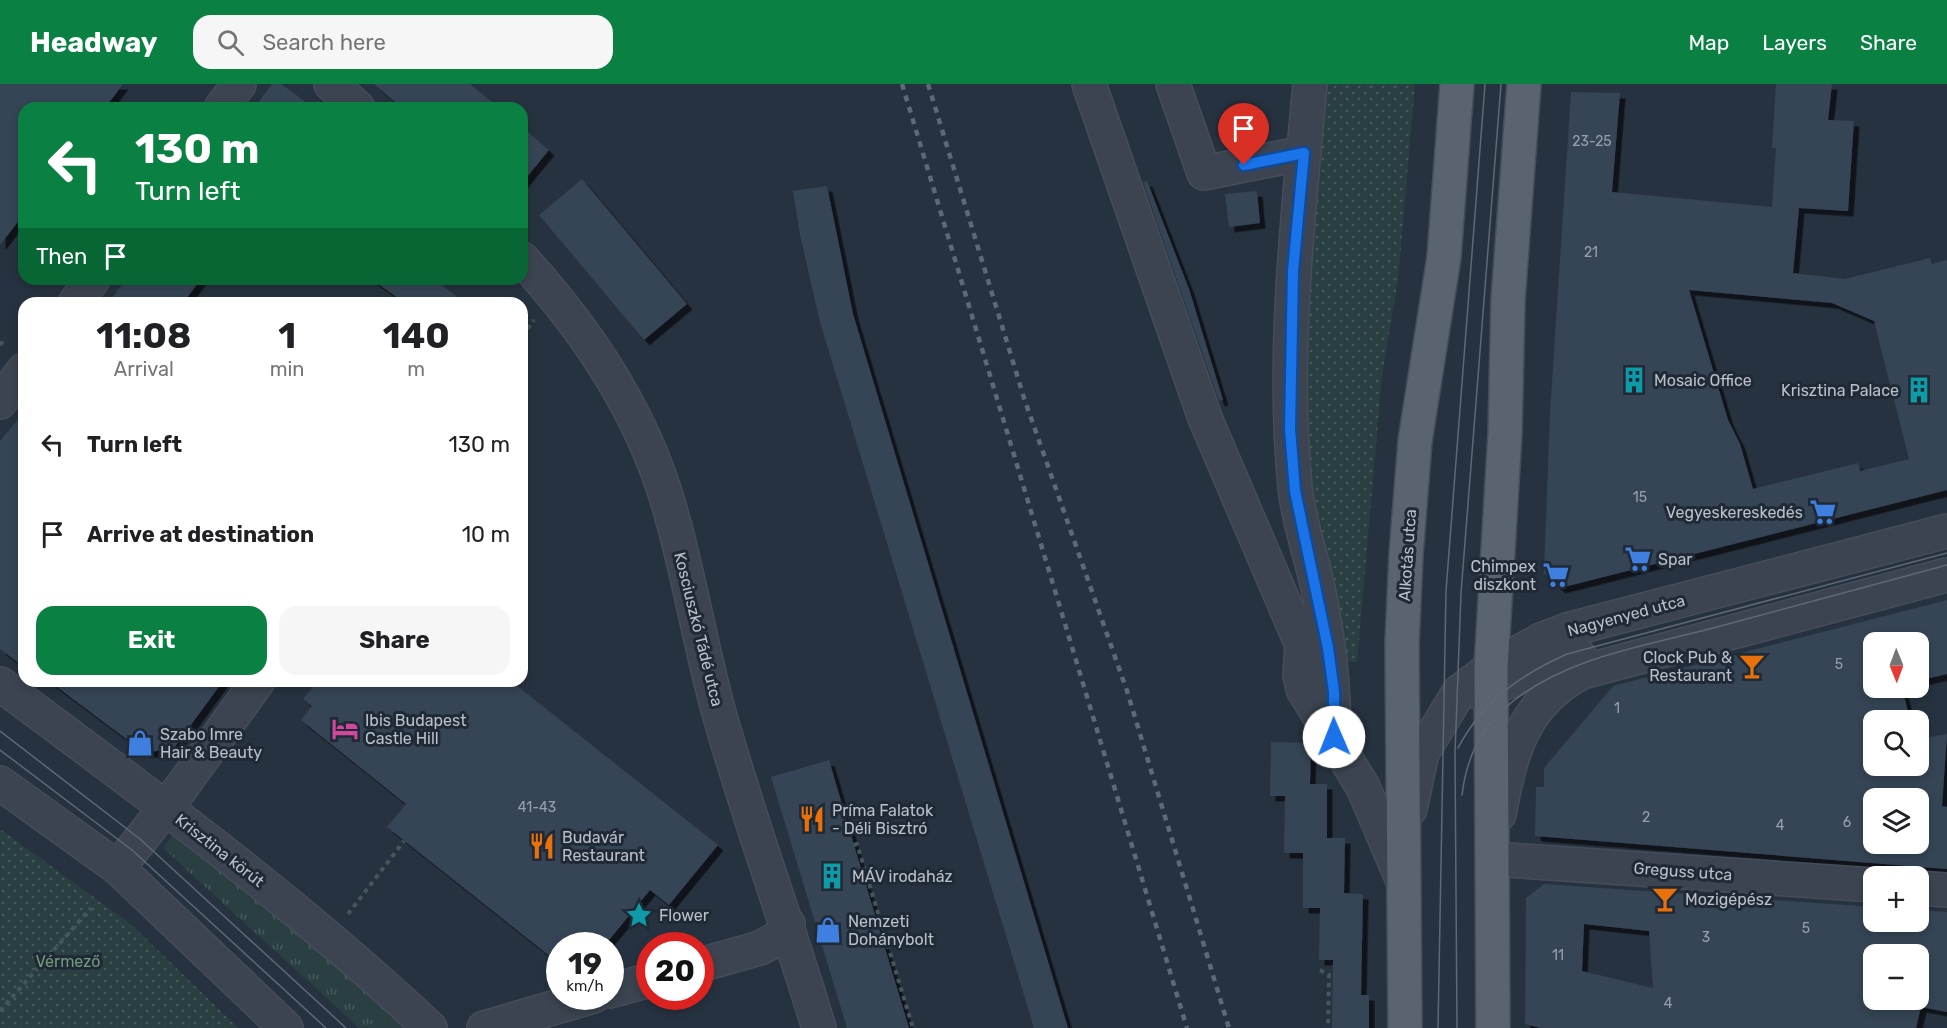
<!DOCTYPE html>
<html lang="en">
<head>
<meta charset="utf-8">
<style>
  body { margin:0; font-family:Rubik,sans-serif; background:#f6f6f6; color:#202124; height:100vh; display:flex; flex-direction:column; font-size:22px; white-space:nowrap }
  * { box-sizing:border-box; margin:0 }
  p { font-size:20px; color:#757577 }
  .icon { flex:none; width:33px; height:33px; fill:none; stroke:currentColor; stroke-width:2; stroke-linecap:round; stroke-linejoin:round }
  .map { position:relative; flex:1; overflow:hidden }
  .panel { position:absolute; left:18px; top:213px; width:510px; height:390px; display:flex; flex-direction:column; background:#fff; border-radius:18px; box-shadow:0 3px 9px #0003 }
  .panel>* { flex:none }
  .hud { position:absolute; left:18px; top:18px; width:510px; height:183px; border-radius:18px; box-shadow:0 3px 9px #0003; background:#0b8043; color:#fff; overflow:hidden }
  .needle { width:39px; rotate:179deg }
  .fabs { position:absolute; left:1863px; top:548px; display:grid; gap:12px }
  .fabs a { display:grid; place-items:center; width:66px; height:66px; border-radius:12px; background:#fff; box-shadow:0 3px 9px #0003; font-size:30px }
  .speed { position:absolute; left:546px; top:848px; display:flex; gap:12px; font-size:30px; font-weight:700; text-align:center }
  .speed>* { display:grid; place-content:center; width:78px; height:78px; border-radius:50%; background:#fff; box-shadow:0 3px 9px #0003; line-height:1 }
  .speed small { font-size:15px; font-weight:400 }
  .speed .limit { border:9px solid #d22; background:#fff; color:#111 }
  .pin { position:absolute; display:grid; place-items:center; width:51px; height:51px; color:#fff; margin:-62px -26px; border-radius:50% 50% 50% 0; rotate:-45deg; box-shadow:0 0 6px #0007 }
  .pin .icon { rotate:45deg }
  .me { position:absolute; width:66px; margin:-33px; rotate:359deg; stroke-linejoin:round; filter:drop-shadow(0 0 4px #0008) }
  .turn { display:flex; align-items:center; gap:21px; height:126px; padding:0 18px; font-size:27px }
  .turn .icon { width:78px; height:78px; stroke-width:2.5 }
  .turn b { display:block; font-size:42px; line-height:51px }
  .then { display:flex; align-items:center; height:57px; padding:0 18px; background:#0003; gap:12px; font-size:22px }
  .eta { display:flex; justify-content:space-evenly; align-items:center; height:102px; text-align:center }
  .eta b { font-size:36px; font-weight:700; line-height:42px }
  .action { display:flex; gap:12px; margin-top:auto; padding:12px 18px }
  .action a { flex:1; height:69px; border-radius:18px; background:#0b8043; color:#fff; font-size:24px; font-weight:700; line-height:69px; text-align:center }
  .action a+a { background:#f6f6f6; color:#202124 }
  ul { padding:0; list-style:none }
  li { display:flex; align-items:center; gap:18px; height:90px; padding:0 18px }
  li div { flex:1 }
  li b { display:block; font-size:22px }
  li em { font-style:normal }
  header { display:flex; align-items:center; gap:36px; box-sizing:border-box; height:84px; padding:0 30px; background:#0b8043; color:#fff }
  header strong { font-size:28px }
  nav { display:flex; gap:33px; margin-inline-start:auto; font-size:21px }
  .search { width:420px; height:54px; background:#f6f6f6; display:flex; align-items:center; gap:15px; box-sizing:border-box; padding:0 21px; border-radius:18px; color:#757577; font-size:22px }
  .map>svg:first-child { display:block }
  .grass { fill:url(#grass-tufts) }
  .park { fill:url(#park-dots) }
  .building { fill:#364454; fill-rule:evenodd; filter:url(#shadow) }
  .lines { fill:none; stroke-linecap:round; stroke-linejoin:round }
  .minor-casing { stroke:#454d5a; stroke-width:36 }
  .major-casing { stroke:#454d5a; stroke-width:36 }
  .path { stroke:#425859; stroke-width:4; stroke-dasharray:4.5 4.5; stroke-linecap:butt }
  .minor { stroke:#3b4450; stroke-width:33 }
  .major { stroke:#5a6370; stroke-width:33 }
  .tram { stroke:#5e6877; stroke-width:1.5 }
  .rail { stroke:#5e6877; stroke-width:4.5; stroke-dasharray:6 6; stroke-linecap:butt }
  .route-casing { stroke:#114b97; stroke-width:15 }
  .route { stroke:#1a73e8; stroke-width:10 }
  .labels { text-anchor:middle; stroke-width:6; stroke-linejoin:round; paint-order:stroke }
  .number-label { font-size:14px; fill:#96a0ab }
  .poi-label { font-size:16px; fill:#b8c0ca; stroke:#202936; text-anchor:start }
  .street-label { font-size:16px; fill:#b8c0ca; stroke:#202936 }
  .park-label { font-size:16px; fill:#709a79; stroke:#202936 }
</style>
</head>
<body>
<header>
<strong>Headway</strong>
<div class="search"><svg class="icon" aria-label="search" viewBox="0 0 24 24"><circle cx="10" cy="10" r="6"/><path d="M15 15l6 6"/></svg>Search here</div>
<nav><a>Map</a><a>Layers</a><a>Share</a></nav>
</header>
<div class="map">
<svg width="1947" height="944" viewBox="0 0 1947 944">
  <defs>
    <pattern id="grass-tufts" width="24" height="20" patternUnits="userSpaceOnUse" patternTransform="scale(1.5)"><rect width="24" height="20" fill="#293f41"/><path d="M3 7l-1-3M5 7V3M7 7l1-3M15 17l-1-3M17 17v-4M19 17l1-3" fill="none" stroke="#46595b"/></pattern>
    <pattern id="park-dots" width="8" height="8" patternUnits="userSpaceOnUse" patternTransform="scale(1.5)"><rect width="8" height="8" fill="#293f41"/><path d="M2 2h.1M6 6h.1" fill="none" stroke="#46595b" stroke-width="1.8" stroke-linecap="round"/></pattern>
    <filter id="shadow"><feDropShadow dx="5.5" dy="5.5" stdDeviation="0" flood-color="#0009"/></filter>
  </defs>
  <rect width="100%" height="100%" fill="#273240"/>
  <!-- grass -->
  <polygon class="grass" points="173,750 328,873 405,944 359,944 163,764"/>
  <!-- park -->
  <g class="park">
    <polygon points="1325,0 1415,0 1398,196 1382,292 1357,578 1344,578 1306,385 1305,188"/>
    <polygon points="0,745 132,841 238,944 0,944"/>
  </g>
  <!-- building -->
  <g class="building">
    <polygon points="0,0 123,0 105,24 24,24 24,130 0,161"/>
    <polygon points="272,0 281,0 314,24 254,24"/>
    <polygon points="374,0 470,0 499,24 402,24"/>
    <path d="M 1776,0 L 1832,0 L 1828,36 L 1854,37 L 1848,127 L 1799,124 L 1793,189 L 1845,195 L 1930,174 L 1932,180 L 1947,176 L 1947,406 L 1560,504 L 1544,489 L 1550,329 L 1571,8 L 1620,9 L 1612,108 L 1772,123 L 1776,64 L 1772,64 ZM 1689,206 L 1832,219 L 1874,237 L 1909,375 L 1860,387 L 1858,379 L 1753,405 L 1740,360 L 1728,336 Z"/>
    <polygon points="522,43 549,66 522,99"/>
    <polygon points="582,95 687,220 644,256 539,131"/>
    <polygon points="1147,97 1189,205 1223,316 1219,317 1143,98"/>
    <polygon points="827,102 853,230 1068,944 1034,944 820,238 800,151 793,107"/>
    <polygon points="1257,107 1260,139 1229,143 1225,110"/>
    <polygon points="126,195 201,195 183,219 108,219"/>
    <polygon points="371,195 433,195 466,219 405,219"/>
    <polygon points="24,328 24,583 0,565 0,357"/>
    <path d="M 1947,516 L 1947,590 L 1918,597 L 1918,558 L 1874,558 L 1874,603 L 1902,603 L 1910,636 L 1874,636 L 1874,681 L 1918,681 L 1918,655 L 1947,650 L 1942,722 L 1947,723 L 1947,785 L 1535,752 L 1536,703 L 1544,703 L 1544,684 L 1613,602 ZM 1874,714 L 1918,714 L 1918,759 L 1874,759 Z"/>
    <polygon points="49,597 223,597 174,664 145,669"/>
    <polygon points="318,597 511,597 718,761 669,821 650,806 605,861 560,861 560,872 556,877 387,743 406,720 301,636 312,622 303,615"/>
    <polygon points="1271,658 1311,659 1310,700 1327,700 1327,754 1345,754 1344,809 1363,810 1361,911 1369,911 1369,944 1332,944 1333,876 1319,876 1320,824 1303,824 1303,769 1284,769 1285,712 1270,712"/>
    <polygon points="829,676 854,761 909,944 847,944 771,693"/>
    <path d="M 1544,800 L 1874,823 L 1874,837 L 1918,837 L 1918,826 L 1947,828 L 1947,928 L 1921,923 L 1916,944 L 1541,944 L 1525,940 L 1526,814 ZM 1584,840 L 1649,847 L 1653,904 L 1582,887 ZM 1874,870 L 1918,870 L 1918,915 L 1874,915 Z"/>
  </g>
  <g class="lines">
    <!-- minor casing -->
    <g class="minor-casing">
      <g id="minor">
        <polyline points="331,0 358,24"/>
        <polyline points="1089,0 1205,334 1302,561 1300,591 1303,605 1363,703 1403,797"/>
        <polyline points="1173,0 1204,89 1304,69"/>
        <path d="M 1310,0 C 1298,134 1282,269 1295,403 C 1298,435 1310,468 1317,500 C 1328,550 1334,601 1334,653"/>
        <polyline points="221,24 239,0"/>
        <path d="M 522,175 C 587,246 642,328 669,422 C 689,490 700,560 719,629 C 749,735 787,838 819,944"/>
        <polyline points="75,219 93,195"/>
        <polyline points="0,318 24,286"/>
        <path d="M 0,600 C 148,710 296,818 430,944"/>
        <polyline points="1478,608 1580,573"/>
        <polyline points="0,699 118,784 286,944"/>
        <polyline points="1410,725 1422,669 1459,608 1491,584 1541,556 1567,546 1947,447"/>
        <path d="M 1499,730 C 1511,668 1522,620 1582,588 L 1947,491"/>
        <polyline points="1493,775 1874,801"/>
        <polyline points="118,784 181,704 258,597"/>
        <polyline points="1918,804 1947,806"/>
        <polyline points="700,881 760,864 777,855 788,840"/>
        <polyline points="610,907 650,896"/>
        <polyline points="484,944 594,912"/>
      </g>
    </g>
    <!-- major casing -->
    <g class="major-casing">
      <g id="major">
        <polyline points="1405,944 1402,559 1406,471 1415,357 1444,173 1457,0"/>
        <polyline points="1493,944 1491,584 1505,349 1508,216 1524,0"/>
      </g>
    </g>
    <!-- path -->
    <g class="path">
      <polyline points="522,252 534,236"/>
      <polyline points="0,261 4,256"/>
      <polyline points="854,761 857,760 913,944"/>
      <polyline points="348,830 404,757"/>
      <polyline points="1320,886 1329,891 1328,944"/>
      <polyline points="0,927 91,824"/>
    </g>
    <!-- minor -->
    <use href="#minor" class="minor"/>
    <!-- major -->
    <use href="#major" class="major"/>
    <!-- tram -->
    <g class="tram">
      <polyline points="0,647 140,755 346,944"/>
      <path d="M 1458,664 C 1482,618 1520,591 1567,570 L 1947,469"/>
      <polyline points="0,666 132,766 326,944"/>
      <path d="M 1462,711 C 1466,677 1479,646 1506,623 C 1563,573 1646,562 1717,543 C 1794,522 1870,502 1947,481"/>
      <polyline points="1438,944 1446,507 1485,0"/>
      <polyline points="1457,944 1455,669 1461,509 1501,0"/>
    </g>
    <!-- rail -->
    <g class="rail">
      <polyline points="902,0 1187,944"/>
      <polyline points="928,0 1024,314 1127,607 1229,944"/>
    </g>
  </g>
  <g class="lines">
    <!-- route casing -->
    <g class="route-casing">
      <polyline id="route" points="1244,81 1304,69 1293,187 1290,345 1295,407 1328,564 1334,608 1334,653"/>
    </g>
    <!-- route -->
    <use href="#route" class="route"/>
  </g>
  <!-- icons -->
  <defs>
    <g id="building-bare" transform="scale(2.07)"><path d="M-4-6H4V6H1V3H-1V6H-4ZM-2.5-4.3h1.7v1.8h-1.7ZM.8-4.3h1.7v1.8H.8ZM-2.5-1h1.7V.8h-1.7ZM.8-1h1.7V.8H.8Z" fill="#0f9aa8" stroke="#202936" stroke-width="2.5" paint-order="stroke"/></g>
    <g id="supermarket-bare" transform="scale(2.07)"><path d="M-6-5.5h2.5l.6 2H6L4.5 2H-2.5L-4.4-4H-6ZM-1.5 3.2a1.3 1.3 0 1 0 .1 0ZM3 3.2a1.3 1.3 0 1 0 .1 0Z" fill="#3f7fe0" stroke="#202936" stroke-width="2.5" paint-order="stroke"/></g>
    <g id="bar-bare" transform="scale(2.07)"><path d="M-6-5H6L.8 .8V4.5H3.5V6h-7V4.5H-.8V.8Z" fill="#e8710a" stroke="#202936" stroke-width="2.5" paint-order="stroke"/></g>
    <g id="hotel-bare" transform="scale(2.07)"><path d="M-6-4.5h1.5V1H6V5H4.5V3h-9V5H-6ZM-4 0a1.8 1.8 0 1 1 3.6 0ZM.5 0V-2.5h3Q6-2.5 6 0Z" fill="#d1479c" stroke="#202936" stroke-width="2.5" paint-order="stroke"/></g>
    <g id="shop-bare" transform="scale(2.07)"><path d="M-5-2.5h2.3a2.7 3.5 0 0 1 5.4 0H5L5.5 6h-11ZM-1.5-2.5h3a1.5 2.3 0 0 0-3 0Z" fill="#3f7fe0" stroke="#202936" stroke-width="2.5" paint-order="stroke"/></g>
    <g id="restaurant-bare" transform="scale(2.07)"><path d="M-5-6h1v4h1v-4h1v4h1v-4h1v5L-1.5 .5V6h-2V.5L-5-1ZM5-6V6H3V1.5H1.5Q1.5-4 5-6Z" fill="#e8710a" stroke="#202936" stroke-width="2.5" paint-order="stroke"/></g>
    <g id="sight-bare" transform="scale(2.07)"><path d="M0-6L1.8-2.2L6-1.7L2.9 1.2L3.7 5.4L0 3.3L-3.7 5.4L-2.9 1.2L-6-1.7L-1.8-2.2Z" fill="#0f9aa8" stroke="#202936" stroke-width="2.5" paint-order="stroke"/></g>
  </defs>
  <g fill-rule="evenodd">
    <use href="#building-bare" x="1634" y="296"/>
    <use href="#building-bare" x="1919" y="306"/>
    <use href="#supermarket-bare" x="1823" y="428"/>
    <use href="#supermarket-bare" x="1638" y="475"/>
    <use href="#supermarket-bare" x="1556" y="491"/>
    <use href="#bar-bare" x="1752" y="582"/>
    <use href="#hotel-bare" x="345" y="645"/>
    <use href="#shop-bare" x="140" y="659"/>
    <use href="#restaurant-bare" x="812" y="735"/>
    <use href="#restaurant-bare" x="542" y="762"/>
    <use href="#building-bare" x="832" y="792"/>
    <use href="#bar-bare" x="1665" y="815"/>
    <use href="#sight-bare" x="639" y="831"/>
    <use href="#shop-bare" x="828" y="846"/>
  </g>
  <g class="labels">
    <!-- number labels -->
    <g class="number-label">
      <text x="1592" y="62">23-25</text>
      <text x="1591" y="173">21</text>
      <text x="1640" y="418">15</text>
      <text x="1839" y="585">5</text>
      <text x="1617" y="629">1</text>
      <text x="537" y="728">41-43</text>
      <text x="1646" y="738">2</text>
      <text x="1847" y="743">6</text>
      <text x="1780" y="746">4</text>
      <text x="1806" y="849">5</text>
      <text x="1706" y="858">3</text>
      <text x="1558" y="876">11</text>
      <text x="1668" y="924">4</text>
    </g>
    <!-- poi labels -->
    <g class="poi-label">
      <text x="1654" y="302">Mosaic Office</text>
      <text x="1899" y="312" text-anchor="end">Krisztina Palace</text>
      <text x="1803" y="434" text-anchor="end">Vegyeskereskedés</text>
      <text x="1658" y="481">Spar</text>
      <text x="1536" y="488" text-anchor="end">Chimpex<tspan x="1536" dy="18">diszkont</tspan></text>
      <text x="1732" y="579" text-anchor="end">Clock Pub &amp;<tspan x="1732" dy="18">Restaurant</tspan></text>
      <text x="365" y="642">Ibis Budapest<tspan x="365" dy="18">Castle Hill</tspan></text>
      <text x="160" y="656">Szabo Imre<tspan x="160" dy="18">Hair &amp; Beauty</tspan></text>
      <text x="832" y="732">Príma Falatok<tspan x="832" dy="18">- Déli Bisztró</tspan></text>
      <text x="562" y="759">Budavár<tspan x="562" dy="18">Restaurant</tspan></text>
      <text x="852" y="798">MÁV irodaház</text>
      <text x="1685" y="821">Mozigépész</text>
      <text x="659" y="837">Flower</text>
      <text x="848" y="843">Nemzeti<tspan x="848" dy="18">Dohánybolt</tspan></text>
    </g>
    <!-- street labels -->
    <g class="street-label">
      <text transform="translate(1407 471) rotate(-86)" y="6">Alkotás utca</text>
      <text transform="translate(1626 531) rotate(-15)" y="6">Nagyenyed utca</text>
      <text transform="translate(699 545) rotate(76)" y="6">Kosciuszkó Tádé utca</text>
      <text transform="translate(220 766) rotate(38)" y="6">Krisztina körút</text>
      <text transform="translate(1683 787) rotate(4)" y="6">Greguss utca</text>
    </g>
    <!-- park labels -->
    <g class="park-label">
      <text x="68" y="883">Vérmező</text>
    </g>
  </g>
</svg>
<div class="fabs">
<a><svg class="needle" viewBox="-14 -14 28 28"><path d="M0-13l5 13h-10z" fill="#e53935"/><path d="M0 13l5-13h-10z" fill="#757577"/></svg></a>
<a><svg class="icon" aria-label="search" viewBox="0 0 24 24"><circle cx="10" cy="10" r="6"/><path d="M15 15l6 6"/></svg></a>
<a><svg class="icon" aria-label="layers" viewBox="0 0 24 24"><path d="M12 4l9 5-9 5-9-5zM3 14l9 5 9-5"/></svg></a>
<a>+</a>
<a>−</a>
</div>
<div class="speed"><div>19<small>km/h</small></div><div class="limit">20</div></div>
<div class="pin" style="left:1244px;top:81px;background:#d93025"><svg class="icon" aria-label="arrive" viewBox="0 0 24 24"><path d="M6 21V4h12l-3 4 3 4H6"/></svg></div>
<svg class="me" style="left:1334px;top:653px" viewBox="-20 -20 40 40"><circle r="19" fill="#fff"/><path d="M0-13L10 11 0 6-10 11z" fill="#1a73e8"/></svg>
<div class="hud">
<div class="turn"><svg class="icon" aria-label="left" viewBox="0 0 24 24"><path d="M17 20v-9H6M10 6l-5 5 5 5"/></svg><div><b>130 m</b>Turn left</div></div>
<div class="then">Then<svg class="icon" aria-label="arrive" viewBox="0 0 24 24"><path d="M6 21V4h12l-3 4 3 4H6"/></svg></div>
</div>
<section class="panel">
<div class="eta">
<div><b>11:08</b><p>Arrival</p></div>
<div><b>1</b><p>min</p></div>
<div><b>140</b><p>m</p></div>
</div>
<ul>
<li><svg class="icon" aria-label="left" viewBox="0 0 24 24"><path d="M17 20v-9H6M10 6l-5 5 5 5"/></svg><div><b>Turn left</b></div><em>130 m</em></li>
<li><svg class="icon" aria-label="arrive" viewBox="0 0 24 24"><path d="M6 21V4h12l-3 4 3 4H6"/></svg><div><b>Arrive at destination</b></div><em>10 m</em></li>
</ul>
<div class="action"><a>Exit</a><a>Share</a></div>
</section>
</div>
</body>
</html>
